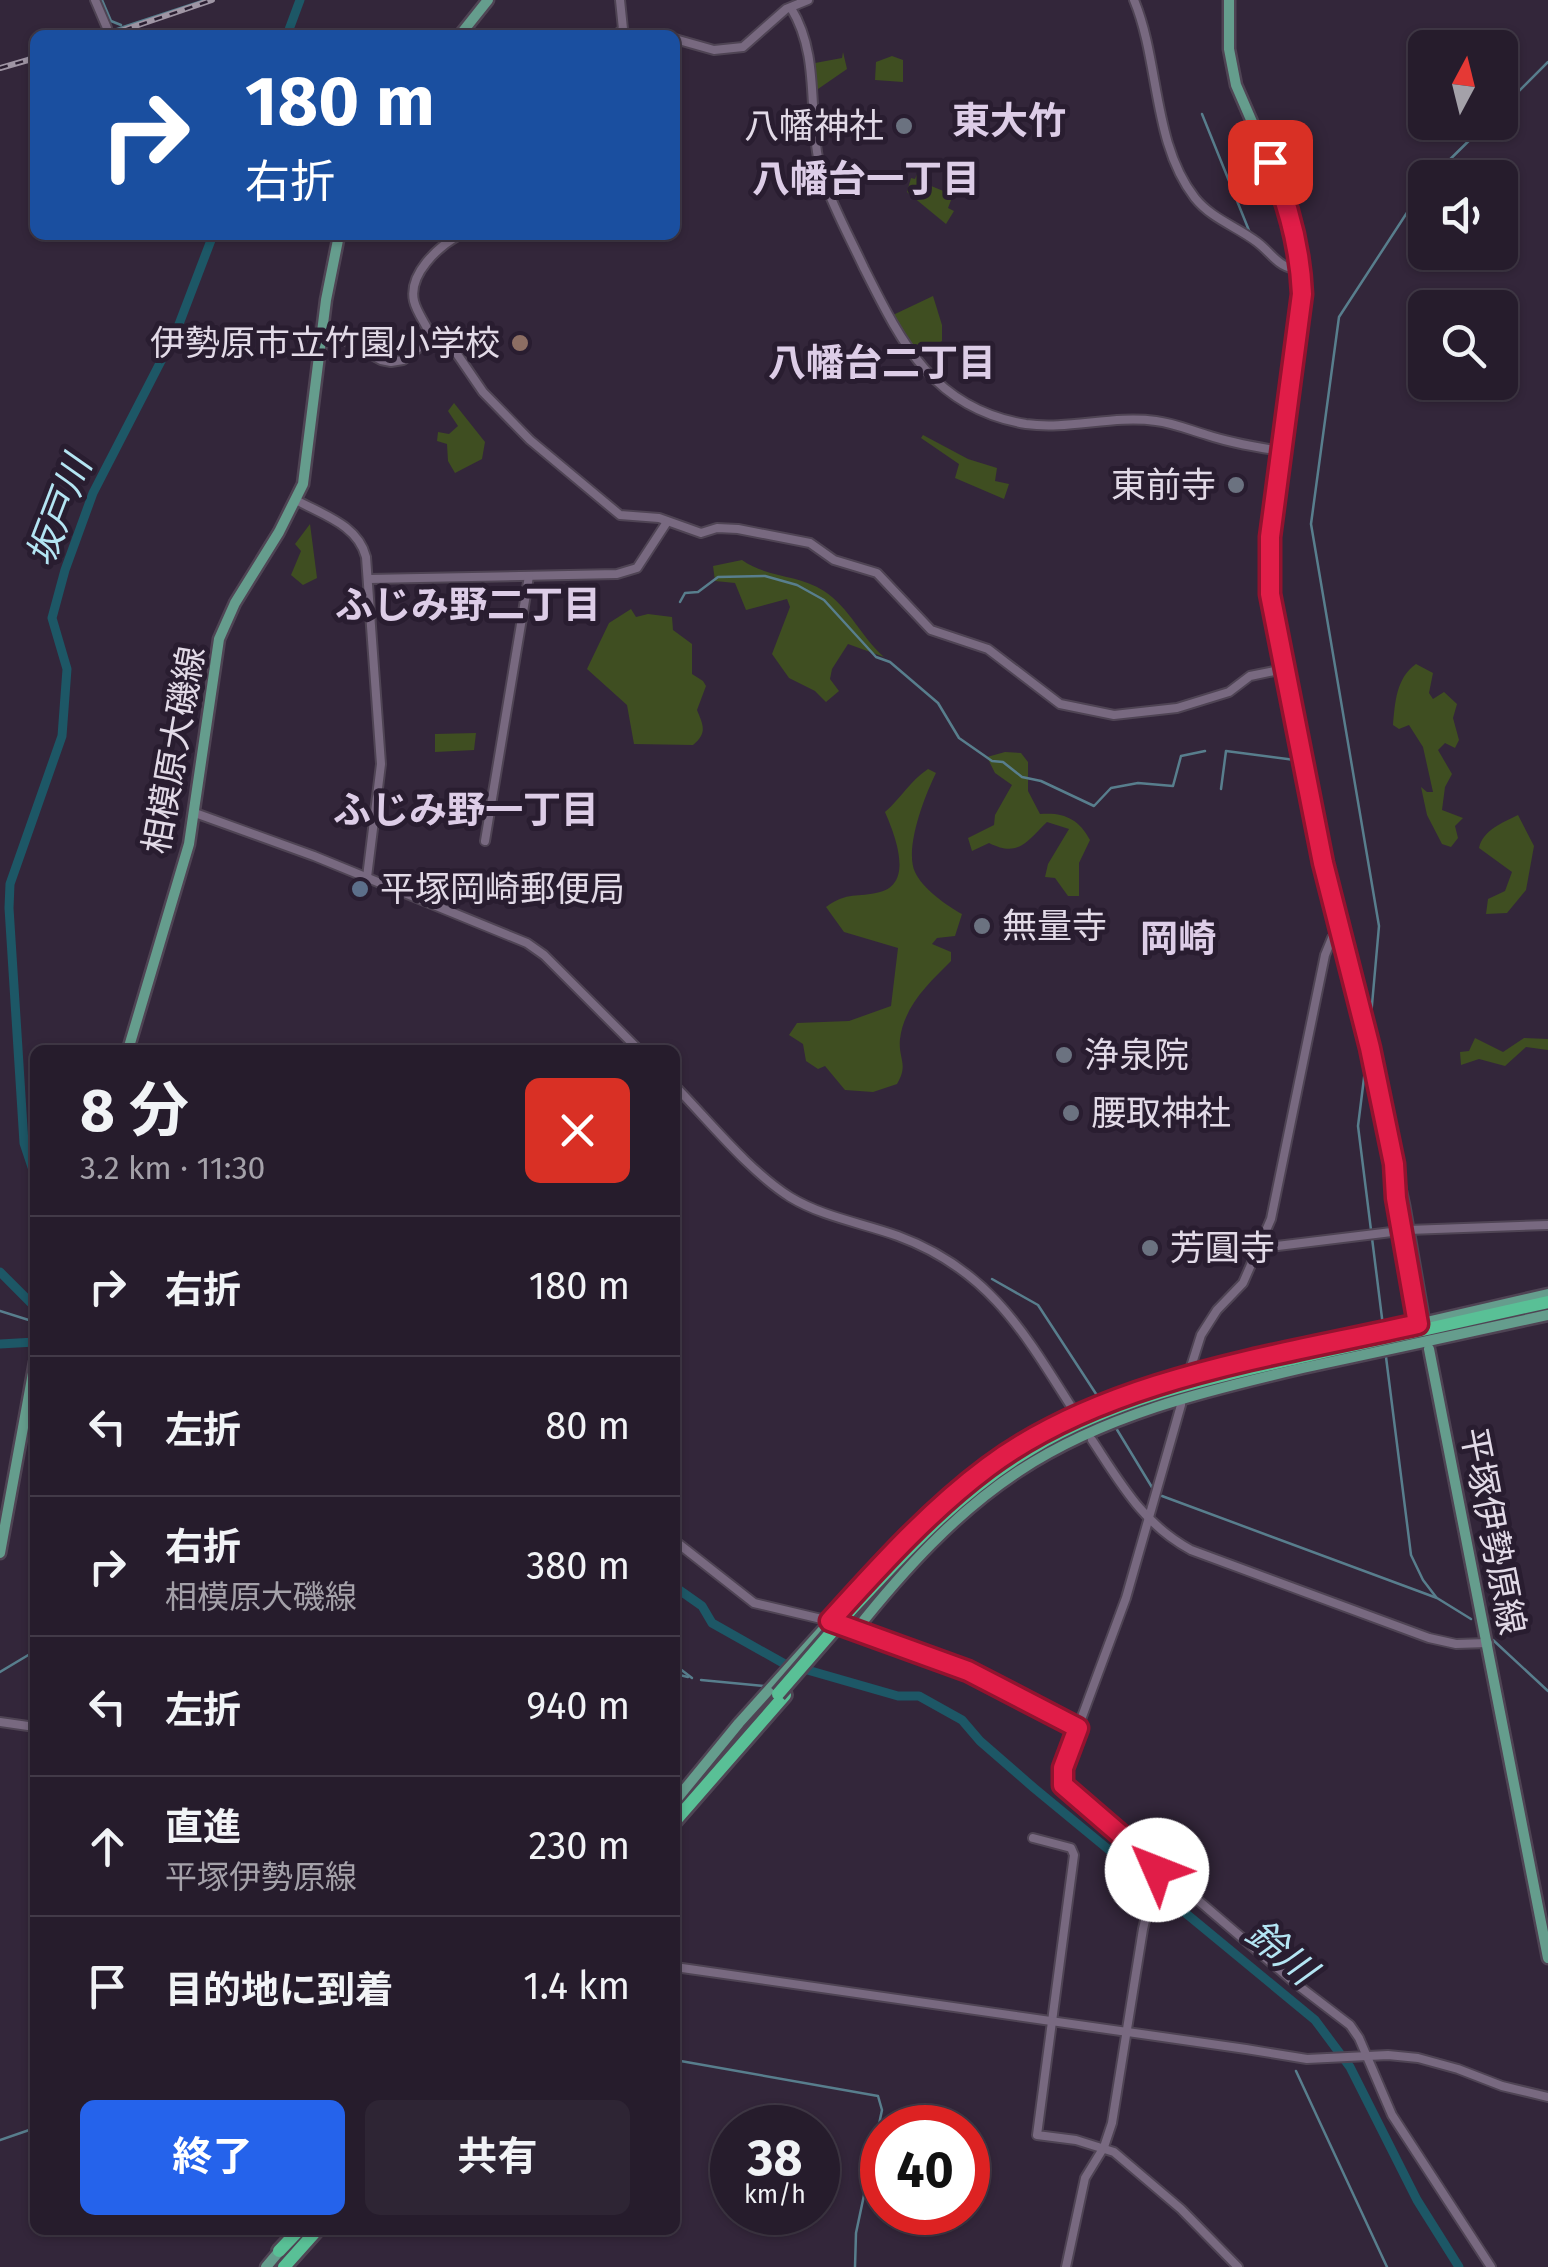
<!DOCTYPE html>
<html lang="ja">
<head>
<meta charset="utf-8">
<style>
  body { margin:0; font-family:"Fira Sans","Noto Sans JP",sans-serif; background:#2e2534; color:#f1f3f6; height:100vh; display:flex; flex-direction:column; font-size:38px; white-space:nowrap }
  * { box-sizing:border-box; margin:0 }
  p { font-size:32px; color:#a4a1a9 }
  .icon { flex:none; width:55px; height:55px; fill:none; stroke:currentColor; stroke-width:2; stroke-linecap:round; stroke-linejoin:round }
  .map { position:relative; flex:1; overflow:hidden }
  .sheet { position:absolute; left:30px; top:1045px; width:650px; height:1190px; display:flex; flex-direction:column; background:#261c2c; border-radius:15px; box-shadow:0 2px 8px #0004,0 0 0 2px #423a48 }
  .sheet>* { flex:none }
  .hud { position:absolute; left:30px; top:30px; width:650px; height:210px; border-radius:15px; box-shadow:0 2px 8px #0004,0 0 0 2px #423a48; background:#1a4fa0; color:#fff; overflow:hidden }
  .needle { width:65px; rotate:7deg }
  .fabs { position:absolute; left:1408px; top:30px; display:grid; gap:20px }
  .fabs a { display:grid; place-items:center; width:110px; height:110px; border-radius:15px; background:#261c2c; box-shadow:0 2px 8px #0004,0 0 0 2px #423a48; font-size:50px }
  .speed { position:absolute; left:710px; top:2105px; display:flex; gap:20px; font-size:50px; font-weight:700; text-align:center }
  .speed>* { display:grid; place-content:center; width:130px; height:130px; border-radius:50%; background:#261c2c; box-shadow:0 2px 8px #0004,0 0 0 2px #423a48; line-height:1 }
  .speed small { font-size:25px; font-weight:400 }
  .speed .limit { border:15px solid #d22; background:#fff; color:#111 }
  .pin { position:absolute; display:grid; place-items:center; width:85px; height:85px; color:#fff; margin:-42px; border-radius:20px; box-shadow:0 5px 15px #0006 }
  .me { position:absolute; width:110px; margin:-55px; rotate:314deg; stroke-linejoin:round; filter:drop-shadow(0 0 8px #0008) }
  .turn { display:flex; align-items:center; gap:35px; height:210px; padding:0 50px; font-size:45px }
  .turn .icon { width:130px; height:130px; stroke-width:2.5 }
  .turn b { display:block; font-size:70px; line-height:85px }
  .round { display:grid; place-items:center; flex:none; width:105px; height:105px; border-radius:15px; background:#2e2534 }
  .head { display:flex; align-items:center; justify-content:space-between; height:170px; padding:0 50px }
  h1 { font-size:60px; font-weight:700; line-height:75px }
  .action { display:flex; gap:20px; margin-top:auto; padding:20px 50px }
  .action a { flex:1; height:115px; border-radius:15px; background:#2563eb; color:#fff; font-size:40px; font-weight:700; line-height:115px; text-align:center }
  .action a+a { background:#2e2534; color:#f1f3f6 }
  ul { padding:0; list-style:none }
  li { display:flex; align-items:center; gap:30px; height:140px; padding:0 50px; border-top:2px solid #423a48 }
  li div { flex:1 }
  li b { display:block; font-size:38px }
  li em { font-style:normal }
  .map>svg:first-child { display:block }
  .green { fill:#3f4e21 }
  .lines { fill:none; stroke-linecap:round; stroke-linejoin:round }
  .stream { stroke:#587e8d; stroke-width:2.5 }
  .river { stroke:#1d5766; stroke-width:9 }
  .minor-casing { stroke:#4f4454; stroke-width:12 }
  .major-casing { stroke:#4f4454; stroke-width:15 }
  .highway-casing { stroke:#4f4454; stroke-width:18 }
  .minor { stroke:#786980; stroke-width:8 }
  .major { stroke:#659d8d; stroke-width:10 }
  .highway { stroke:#59c096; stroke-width:12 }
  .rail-casing { stroke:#9f95a4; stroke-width:6 }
  .rail { stroke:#291d30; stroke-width:2.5; stroke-dasharray:8; stroke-linecap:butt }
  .highway-bridge-casing { stroke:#4f4454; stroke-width:18; stroke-linecap:butt }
  .highway-bridge { stroke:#59c096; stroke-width:12 }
  .route-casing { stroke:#92132f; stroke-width:25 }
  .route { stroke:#e11d48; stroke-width:18 }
  .worship-dot { fill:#6b7280; stroke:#291d30; stroke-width:4 }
  .education-dot { fill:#8d6e63; stroke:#291d30; stroke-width:4 }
  .service-dot { fill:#5c6f8a; stroke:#291d30; stroke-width:4 }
  .labels { text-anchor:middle; stroke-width:10; stroke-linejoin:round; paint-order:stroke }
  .poi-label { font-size:35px; fill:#e2dae7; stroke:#291d30; text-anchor:start }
  .street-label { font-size:35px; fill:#e2dae7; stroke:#291d30 }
  .neighbourhood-label { font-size:38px; font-weight:bold; fill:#ddcde7; stroke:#291d30 }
  .water-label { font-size:38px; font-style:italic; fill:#b4e5f3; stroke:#291d30 }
</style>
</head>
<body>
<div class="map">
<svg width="1548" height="2267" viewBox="0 0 1548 2267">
  <rect width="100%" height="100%" fill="#33263a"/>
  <!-- green -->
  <g class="green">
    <polygon points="843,52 847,69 818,89 815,87 815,63 842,58"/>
    <polygon points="892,56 903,60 903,82 875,80 876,62"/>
    <polygon points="917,174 925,178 924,183 953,195 948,208 954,211 946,224 907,192 911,178 915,179"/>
    <polygon points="933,296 942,325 942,341 917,358 893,315"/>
    <polygon points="454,403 485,442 482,459 455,473 448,461 447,444 437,441 438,432 449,434 458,426 448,411"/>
    <polygon points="923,435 968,459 997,468 995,481 1009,484 1004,499 955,478 959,464 921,438"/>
    <polygon points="310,524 317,578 303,585 291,575 301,551 295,544"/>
    <path d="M 742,560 C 767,578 798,574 824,591 C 849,607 862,638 884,657 L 848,644 L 832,669 L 830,679 L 839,691 L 826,702 L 815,691 L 789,678 L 772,654 L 790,607 L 787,599 L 746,610 L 735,583 L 715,581 L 713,566 Z"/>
    <path d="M 631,609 L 636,617 L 648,614 L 672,617 L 673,630 L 692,644 L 692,674 L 703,681 L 706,686 L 697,710 C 703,725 708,733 693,745 L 634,744 L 627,705 L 587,669 L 609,623 Z"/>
    <path d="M 1416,664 L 1433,673 L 1429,693 L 1433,699 L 1444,692 L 1457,704 L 1453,718 L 1459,740 L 1455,748 L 1445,743 L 1438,750 L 1452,774 L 1445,787 L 1442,810 L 1463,818 L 1455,826 L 1458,838 L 1451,847 L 1442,844 L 1427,815 L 1421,787 L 1427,792 L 1433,792 L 1423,747 L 1409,725 L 1399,729 L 1393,725 C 1395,703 1396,678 1416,664 Z"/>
    <polygon points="435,734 476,733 474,750 435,752"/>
    <path d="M 1005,752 L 1021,753 L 1028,762 L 1028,791 L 1040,814 C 1064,812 1079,819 1090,840 L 1079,863 L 1079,896 L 1068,896 L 1055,878 L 1045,877 L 1048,864 L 1069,829 L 1047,822 C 1027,841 1019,858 989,843 L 972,851 L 968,838 L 994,825 L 995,815 L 1012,785 L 995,773 L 987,757 Z"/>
    <path d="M 928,769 L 936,773 C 925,795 904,849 915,872 C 922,888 947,906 962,914 L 955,936 L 937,938 L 932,944 L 951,952 L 951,961 C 929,983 904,1006 900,1039 C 898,1059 909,1064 897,1084 L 873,1092 L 845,1090 L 825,1066 L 818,1069 L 806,1061 L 803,1044 L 789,1035 L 797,1023 L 849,1021 L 891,1006 L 898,948 L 844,932 L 826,907 C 848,891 857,898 880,892 C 915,883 894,833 885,812 C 901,798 910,781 928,769 Z"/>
    <path d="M 1518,815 L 1534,846 L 1526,890 L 1507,913 L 1486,914 L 1488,899 L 1505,891 L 1512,872 L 1479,848 C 1483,830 1502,823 1518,815 Z"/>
    <polygon points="1475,1038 1503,1052 1524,1038 1548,1039 1548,1050 1526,1047 1505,1066 1479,1059 1461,1065 1460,1052 1469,1051"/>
  </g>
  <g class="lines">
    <!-- stream -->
    <g class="stream">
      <polyline points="102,0 111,21 121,25"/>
      <polyline points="99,35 205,0"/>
      <polyline points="28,58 35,55"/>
      <polyline points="1500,110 1548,62"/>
      <polyline points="1202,114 1250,233"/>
      <polyline points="1431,178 1488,122"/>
      <polyline points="680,602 685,593 698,592 718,577 765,576 797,585 824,600 876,657 890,662 938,703 959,738 992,761 1003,762 1022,777 1041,781 1094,806 1111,788 1138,783 1173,786 1181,756 1205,751"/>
      <polyline points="1221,789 1226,751 1295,760"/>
      <polyline points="1371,1016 1379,926 1311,524 1339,317 1425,185"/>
      <polyline points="1366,1062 1358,1126 1383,1326"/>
      <polyline points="992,1279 1038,1305 1100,1400"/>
      <polyline points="0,1311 35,1322"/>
      <polyline points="1386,1357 1411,1555 1423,1580 1436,1597"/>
      <polyline points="1116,1428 1153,1489"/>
      <polyline points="1162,1496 1437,1598 1471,1619"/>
      <polyline points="1493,1640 1548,1691"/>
      <polyline points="675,1665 692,1678"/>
      <polyline points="0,1672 35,1651"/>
      <polyline points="675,1674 688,1677"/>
      <polyline points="701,1680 764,1686"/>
      <polyline points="675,2060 878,2096 882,2110 856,2233 855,2267"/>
      <polyline points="1296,2071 1387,2267"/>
      <polyline points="0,2140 35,2128"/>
    </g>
    <!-- river -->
    <g class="river">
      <polyline points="287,35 300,0"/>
      <polyline points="35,1176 24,1143 9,908 10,884 62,736 67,669 52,618 65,570 93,493 176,332 213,235"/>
      <polyline points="0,1272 35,1307"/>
      <polyline points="0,1344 35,1342"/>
      <polyline points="675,1587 702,1606 712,1623 783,1663 898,1696 919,1696 962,1720 980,1741 1034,1788 1315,2020 1350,2067 1417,2200 1459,2267"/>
    </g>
    <!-- minor casing -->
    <g class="minor-casing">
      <g id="minor">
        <polyline points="95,0 107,28"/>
        <path d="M 1134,0 C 1160,62 1152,143 1195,198 C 1212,219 1236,226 1257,242 C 1273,254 1279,270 1301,269"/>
        <path d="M 791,8 C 823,60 805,121 823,178 C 834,209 850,238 864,268 C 902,344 934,409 1026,424 C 1069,430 1112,415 1156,421 C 1173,423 1190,430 1207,435 C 1231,443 1256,447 1281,451"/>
        <polyline points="616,35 623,29 620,0"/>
        <polyline points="675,39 714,50 743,47 786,9 808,0"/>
        <polyline points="323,333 337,336 381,360 391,362 403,360 427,341 437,340 457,354 483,392 530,440 620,515 659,518 701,533 717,528 738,529 810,543 834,560 877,573 931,630 988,649 1060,704 1114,715 1177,708 1229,692 1250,676 1284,669"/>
        <path d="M 432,339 C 428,326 417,314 414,301 C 408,274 438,247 459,235"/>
        <path d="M 296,500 C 323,515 358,525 366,557 L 381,764 L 367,877"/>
        <polyline points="369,579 617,574 637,568 667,522"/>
        <polyline points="195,813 314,856 527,943 544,955 639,1050"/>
        <polyline points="485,841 529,576"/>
        <path d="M 675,1086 C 710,1122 749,1171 790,1197 C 823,1217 862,1223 898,1236 C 988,1269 1024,1332 1072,1408"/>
        <polyline points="1261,1248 1408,1230 1548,1225"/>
        <polyline points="1189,1373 1201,1335 1217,1310 1243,1283 1271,1219 1325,955 1332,938 1339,933"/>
        <polyline points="1181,1405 1126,1598 1063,1768 1063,1785 1295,1983 1350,2025 1359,2038 1392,2115 1491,2267"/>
        <path d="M 1092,1440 C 1121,1484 1143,1524 1191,1550 L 1429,1638 L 1456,1644 L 1488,1643"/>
        <polyline points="675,1541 754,1603 830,1621"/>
        <polyline points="856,1630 968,1671 1078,1728"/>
        <polyline points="0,1722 35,1727"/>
        <polyline points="1033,1838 1071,1848 1074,1855 1037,2135 1076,2140 1114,2152 1181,2209 1238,2267"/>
        <polyline points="675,1967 1246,2049 1307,2059 1388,2055 1418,2058 1458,2069 1502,2086 1548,2097"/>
        <polyline points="1066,2267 1085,2178 1104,2147 1112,2123 1143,1929 1158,1867"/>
      </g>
    </g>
    <!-- major casing -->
    <g class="major-casing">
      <g id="major">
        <polyline points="1229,0 1229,49 1236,85 1281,189 1301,269 1302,308 1271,537 1272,608 1323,863 1370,1049 1404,1206 1423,1316"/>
        <polyline points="460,35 488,0"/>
        <polyline points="128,1050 189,844 219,639 235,603 279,532 303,484 326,300 339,235"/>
        <polyline points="1429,1349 1548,1958"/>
        <polyline points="0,1553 35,1362"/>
        <path d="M 835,1623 L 856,1630 C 903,1571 956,1512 1019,1471 C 1104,1415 1205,1391 1303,1368 C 1385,1350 1466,1333 1548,1315"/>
        <polyline points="675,1801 739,1723 882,1564 986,1468 1028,1442 1101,1407 1193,1376 1548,1294"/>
        <polyline points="266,2267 282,2248"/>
      </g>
    </g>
    <!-- highway casing -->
    <g class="highway-casing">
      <g id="highway">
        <path d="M 850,1611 C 906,1551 960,1491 1031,1449 C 1117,1397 1214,1377 1311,1355 C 1390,1337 1469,1320 1548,1302"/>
        <polyline points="675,1821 785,1695"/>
        <polyline points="279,2251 299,2230"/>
        <polyline points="284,2267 317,2230"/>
      </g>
    </g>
    <!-- minor -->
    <use href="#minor" class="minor"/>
    <!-- major -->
    <use href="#major" class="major"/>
    <!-- highway -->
    <use href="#highway" class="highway"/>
    <!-- rail casing -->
    <g class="rail-casing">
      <g id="rail">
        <polyline points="109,35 212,0"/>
        <polyline points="0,68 35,58"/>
      </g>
    </g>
    <!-- rail -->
    <use href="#rail" class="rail"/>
    <!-- highway-bridge casing -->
    <g class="highway-bridge-casing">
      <polyline id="highway-bridge" points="778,1694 850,1611"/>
    </g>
    <!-- highway-bridge -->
    <use href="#highway-bridge" class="highway-bridge"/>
  </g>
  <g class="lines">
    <!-- route casing -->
    <g class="route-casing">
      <path id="route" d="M 1157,1870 L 1158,1867 L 1063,1785 L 1063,1768 L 1078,1728 L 968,1671 L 830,1621 C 879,1567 929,1511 988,1467 C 1107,1378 1277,1356 1418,1324 L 1396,1198 L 1394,1164 L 1370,1048 L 1323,863 L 1270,594 L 1270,537 L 1302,294 C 1300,249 1288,203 1270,162"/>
    </g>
    <!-- route -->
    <use href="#route" class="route"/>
  </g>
  <!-- markers -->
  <g class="worship-dot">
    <circle cx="904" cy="126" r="10"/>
    <circle cx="1236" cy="485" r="10"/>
    <circle cx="982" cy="926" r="10"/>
    <circle cx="1064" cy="1055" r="10"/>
    <circle cx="1071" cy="1113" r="10"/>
    <circle cx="1150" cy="1248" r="10"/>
  </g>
  <circle class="education-dot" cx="520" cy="343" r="10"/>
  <circle class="service-dot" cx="360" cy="889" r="10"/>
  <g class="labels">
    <!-- poi labels -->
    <g class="poi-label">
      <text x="884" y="138" text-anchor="end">八幡神社</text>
      <text x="500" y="355" text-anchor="end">伊勢原市立竹園小学校</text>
      <text x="1216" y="497" text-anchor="end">東前寺</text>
      <text x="380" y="901">平塚岡崎郵便局</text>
      <text x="1002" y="938">無量寺</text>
      <text x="1084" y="1067">浄泉院</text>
      <text x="1091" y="1125">腰取神社</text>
      <text x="1170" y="1260">芳圓寺</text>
    </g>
    <!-- street labels -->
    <g class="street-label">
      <text transform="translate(174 750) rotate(-80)" y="12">相模原大磯線</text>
      <text transform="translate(1493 1531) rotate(79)" y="12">平塚伊勢原線</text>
    </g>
    <!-- neighbourhood labels -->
    <g class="neighbourhood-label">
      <text x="1009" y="134">東大竹</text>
      <text x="866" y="192">八幡台一丁目</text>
      <text x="882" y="376">八幡台二丁目</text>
      <text x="468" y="618">ふじみ野二丁目</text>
      <text x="466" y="823">ふじみ野一丁目</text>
      <text x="1178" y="952">岡崎</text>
    </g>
    <!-- water labels -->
    <g class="water-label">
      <text transform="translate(59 511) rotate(-69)" y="13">坂戸川</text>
      <text transform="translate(1281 1952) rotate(40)" y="13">鈴川</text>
    </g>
  </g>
</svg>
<div class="fabs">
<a><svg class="needle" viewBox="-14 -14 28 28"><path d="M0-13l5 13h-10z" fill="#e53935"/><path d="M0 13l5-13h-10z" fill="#a4a1a9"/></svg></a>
<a><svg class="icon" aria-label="sound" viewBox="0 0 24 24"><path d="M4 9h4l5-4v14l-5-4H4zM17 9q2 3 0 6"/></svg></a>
<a><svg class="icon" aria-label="search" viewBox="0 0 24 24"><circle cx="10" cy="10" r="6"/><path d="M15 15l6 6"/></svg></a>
</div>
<div class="speed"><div>38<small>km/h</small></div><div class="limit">40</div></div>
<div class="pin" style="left:1270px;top:162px;background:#d93025"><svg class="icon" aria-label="arrive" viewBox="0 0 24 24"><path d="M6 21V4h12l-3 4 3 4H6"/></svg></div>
<svg class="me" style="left:1157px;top:1870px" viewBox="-20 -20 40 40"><circle r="19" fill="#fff"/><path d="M0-13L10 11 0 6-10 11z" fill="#e11d48"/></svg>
<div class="hud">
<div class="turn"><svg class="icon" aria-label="right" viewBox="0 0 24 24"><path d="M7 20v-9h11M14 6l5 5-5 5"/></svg><div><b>180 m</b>右折</div></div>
</div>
<section class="sheet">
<div class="head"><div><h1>8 分</h1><p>3.2 km · 11:30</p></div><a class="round" style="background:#d93025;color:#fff"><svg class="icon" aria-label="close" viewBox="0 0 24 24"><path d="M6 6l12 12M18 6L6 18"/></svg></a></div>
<ul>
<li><svg class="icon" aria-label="right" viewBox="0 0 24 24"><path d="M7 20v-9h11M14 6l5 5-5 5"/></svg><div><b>右折</b></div><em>180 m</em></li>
<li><svg class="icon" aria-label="left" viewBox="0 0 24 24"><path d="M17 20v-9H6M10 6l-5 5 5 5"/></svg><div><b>左折</b></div><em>80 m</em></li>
<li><svg class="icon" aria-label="right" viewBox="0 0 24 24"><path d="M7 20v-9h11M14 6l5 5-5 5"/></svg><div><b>右折</b><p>相模原大磯線</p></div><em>380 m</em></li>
<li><svg class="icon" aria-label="left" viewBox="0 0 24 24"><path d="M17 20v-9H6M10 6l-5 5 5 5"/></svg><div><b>左折</b></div><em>940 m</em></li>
<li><svg class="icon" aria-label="ahead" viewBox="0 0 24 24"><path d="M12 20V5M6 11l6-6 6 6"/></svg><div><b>直進</b><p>平塚伊勢原線</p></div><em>230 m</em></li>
<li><svg class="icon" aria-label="arrive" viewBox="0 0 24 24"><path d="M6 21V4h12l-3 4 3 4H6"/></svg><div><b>目的地に到着</b></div><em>1.4 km</em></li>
</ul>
<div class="action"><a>終了</a><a>共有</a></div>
</section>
</div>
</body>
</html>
